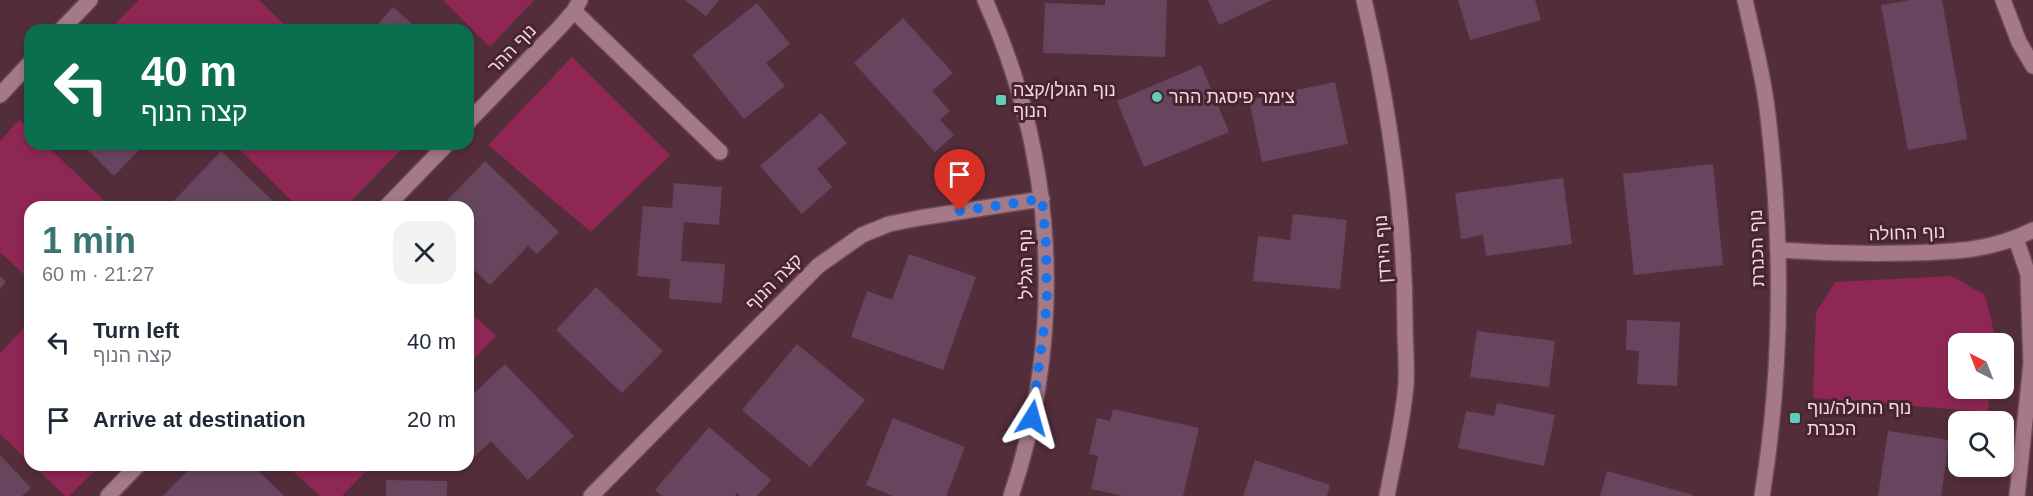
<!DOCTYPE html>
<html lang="en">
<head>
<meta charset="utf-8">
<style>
  body { margin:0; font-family:Helvetica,"Noto Sans Hebrew",sans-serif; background:#f2f2f3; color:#1f2937; height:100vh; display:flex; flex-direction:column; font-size:22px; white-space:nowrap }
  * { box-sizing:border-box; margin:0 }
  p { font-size:20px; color:#747a83 }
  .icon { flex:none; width:33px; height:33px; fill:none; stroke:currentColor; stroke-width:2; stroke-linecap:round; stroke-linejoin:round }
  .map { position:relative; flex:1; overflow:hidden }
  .drawer { position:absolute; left:24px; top:201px; width:450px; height:270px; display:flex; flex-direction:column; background:#fff; border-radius:18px; box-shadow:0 3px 9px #0003 }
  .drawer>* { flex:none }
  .top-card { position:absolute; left:24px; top:24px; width:450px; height:126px; border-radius:18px; box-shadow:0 3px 9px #0003; background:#0b6e4f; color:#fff; overflow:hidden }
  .needle { width:39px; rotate:318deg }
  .fabs { position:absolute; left:1948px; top:333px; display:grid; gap:12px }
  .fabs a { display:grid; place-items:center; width:66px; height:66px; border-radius:12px; background:#fff; box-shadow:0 3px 9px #0003; font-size:30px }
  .pin { position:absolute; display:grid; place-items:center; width:51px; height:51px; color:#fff; margin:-62px -26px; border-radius:50% 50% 50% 0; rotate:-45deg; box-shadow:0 0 6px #0007 }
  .pin .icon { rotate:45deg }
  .me { position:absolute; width:66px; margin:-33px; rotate:8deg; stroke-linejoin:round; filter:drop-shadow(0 0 4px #0008) }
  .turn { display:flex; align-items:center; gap:21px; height:126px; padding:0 18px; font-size:27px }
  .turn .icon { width:78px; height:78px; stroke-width:2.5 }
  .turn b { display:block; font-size:42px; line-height:51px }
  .round { display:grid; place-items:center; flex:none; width:63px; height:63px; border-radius:18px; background:#f2f2f3 }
  .head { display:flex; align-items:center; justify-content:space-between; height:102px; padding:0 18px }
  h1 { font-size:36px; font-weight:700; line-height:45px; color:#3b7371 }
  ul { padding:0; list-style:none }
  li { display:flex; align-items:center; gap:18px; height:78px; padding:0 18px }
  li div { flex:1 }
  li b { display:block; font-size:22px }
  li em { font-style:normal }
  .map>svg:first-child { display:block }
  .green { fill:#8f2754 }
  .building { fill:#68455e }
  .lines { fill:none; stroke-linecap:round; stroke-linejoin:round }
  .service-casing { stroke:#6c4b57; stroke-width:18 }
  .minor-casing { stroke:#6c4b57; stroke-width:18 }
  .tertiary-casing { stroke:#6c4b57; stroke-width:18 }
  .service { stroke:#a67987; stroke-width:15 }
  .minor { stroke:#a67987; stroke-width:15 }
  .tertiary { stroke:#a67987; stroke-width:15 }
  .route { stroke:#1a73e8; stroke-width:10; stroke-dasharray:0 18 }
  .poi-dot { fill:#5eceb8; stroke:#482330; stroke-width:2 }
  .labels { text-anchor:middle; stroke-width:6; stroke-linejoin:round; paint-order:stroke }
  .street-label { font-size:18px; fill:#f2d9e0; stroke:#482330 }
  .poi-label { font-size:18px; fill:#f2d9e0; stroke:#482330; text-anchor:start }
</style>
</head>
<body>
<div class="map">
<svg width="2033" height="496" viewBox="0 0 2033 496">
  <rect width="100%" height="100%" fill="#542d3b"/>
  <!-- green -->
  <g class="green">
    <polygon points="139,0 259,0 290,30 109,30"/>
    <polygon points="443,0 534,0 490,47"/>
    <polygon points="572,57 670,155 591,232 488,145"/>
    <polygon points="19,120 30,130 30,144 45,144 111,207 30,207 30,280 0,252 0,141"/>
    <polygon points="234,144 406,144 406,145 345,207 298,207"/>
    <polygon points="1951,276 1985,295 1994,332 1993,343 1959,344 1959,388 1990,389 1988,412 1813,398 1816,312 1835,282"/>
    <polygon points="468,310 496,336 468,365"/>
    <polygon points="30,322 30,463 0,434 0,353"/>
    <polygon points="33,465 101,465 69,496 65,496"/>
    <polygon points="286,465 372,465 342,496 320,496"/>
  </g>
  <!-- building -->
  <g class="building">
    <polygon points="685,0 719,0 706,16"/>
    <polygon points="1105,0 1167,0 1165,57 1043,53 1045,3 1105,5"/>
    <polygon points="1208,0 1272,0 1219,25"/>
    <polygon points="1458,0 1535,0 1541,20 1470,40"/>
    <polygon points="1910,0 1942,0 1967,139 1908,150 1881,5"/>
    <polygon points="757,3 790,44 766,63 785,86 744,119 692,55"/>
    <polygon points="393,7 419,30 373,30"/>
    <polygon points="903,18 953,73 932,91 950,111 940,120 954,135 935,152 854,63"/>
    <polygon points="1201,65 1229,132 1144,167 1117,101"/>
    <polygon points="1335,82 1348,144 1262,162 1249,100"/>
    <polygon points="821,113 847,143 817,169 832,187 802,214 760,166"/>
    <polygon points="82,144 145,144 114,176"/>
    <polygon points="221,151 279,207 168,207"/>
    <polygon points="485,161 559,232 537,254 528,246 490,285 468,264 468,207 441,207"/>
    <polygon points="1713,164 1723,265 1634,275 1623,174"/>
    <polygon points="1563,178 1572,244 1486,256 1483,235 1461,239 1455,193"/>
    <polygon points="674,183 722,187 719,225 684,222 681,261 725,264 722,303 669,299 670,279 637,276 643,206 672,208"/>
    <polygon points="1293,214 1347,220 1340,289 1253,281 1258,236 1290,240"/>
    <polygon points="909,254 976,277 943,370 851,337 867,291 892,300"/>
    <polygon points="0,276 6,282 0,289"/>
    <polygon points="596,287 663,351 622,393 556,330"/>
    <polygon points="1627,320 1680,322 1677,386 1637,384 1639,351 1626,350"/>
    <polygon points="1477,331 1555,341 1549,387 1470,377"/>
    <polygon points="797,344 865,400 810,467 742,410"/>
    <polygon points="505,364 574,436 528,480 491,441 475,456 468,448 468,399"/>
    <polygon points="1497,403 1555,415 1544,466 1458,448 1466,411 1494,416"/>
    <polygon points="1113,409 1199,428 1183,496 1123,496 1091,489 1098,456 1089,454 1097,418 1110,421"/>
    <polygon points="893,418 965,447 946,496 893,496 866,485"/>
    <polygon points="709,427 771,480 757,496 740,496 737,493 735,496 662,496 655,490"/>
    <polygon points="1888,431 1949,440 1941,496 1878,496"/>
    <polygon points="0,455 31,488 22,496 0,496"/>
    <polygon points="1255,460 1330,485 1327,496 1243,496"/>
    <polygon points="193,465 252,465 284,496 163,496"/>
    <polygon points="1607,471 1693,495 1693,496 1600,496"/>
    <polygon points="386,480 447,481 447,496 386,496"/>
  </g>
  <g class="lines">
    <!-- service casing -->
    <g class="service-casing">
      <polyline id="service" points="574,11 720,152"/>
    </g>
    <!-- minor casing -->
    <g class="minor-casing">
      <g id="minor">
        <path d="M 1364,0 C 1389,106 1405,216 1405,325 C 1405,344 1407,364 1406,384 C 1403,421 1394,459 1387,496"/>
        <polyline points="2003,0 2019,42 2033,66"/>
        <polyline points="61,30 90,0"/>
        <polyline points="0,95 30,63"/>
        <polyline points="468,122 559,28 574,11 580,0"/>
        <polyline points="386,207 447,144"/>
        <polyline points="2016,239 2028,274 2031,364 2017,496"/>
        <path d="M 1778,250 C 1821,253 1864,254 1907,253 C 1953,252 1992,251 2033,230"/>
        <polyline points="108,496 138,465"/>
        <polyline points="591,496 818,266 862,235 889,224 919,218 1042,199"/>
      </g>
    </g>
    <!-- tertiary casing -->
    <g class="tertiary-casing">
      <g id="tertiary">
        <path d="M 985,0 C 1056,157 1066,332 1011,496"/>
        <path d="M 1745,0 C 1754,41 1765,83 1769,125 C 1783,248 1782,373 1762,496"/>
      </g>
    </g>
    <!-- service -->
    <use href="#service" class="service"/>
    <!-- minor -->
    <use href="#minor" class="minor"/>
    <!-- tertiary -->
    <use href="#tertiary" class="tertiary"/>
  </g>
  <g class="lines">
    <!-- route -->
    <polyline class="route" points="960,211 1042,199 1046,244 1047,304 1032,418"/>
  </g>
  <!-- markers -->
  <g class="poi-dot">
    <circle cx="1157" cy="97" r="6"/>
    <rect x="995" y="94" width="12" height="12" rx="3"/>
    <rect x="1789" y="412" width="12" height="12" rx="3"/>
  </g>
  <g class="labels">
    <!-- street labels -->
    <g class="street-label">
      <text transform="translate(512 49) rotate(-46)" y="6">נוף ההר</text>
      <text transform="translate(1907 233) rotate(-2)" y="6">נוף החולה</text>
      <text transform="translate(1757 248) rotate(-92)" y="6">נוף הכנרת</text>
      <text transform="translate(1383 249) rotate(-94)" y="6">נוף הירדן</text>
      <text transform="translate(1026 264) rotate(-91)" y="6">נוף הגליל</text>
      <text transform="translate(774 282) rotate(-45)" y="6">קצה הנוף</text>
    </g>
    <!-- poi labels -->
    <g class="poi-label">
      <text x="1013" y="96">נוף הגולן/קצה<tspan x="1013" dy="21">הנוף</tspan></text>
      <text x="1169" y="103">צימר פיסגת ההר</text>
      <text x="1807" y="414">נוף החולה/נוף<tspan x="1807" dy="21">הכנרת</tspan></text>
    </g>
  </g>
</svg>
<div class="fabs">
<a><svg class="needle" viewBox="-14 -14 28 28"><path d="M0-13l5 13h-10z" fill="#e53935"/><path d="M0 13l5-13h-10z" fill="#747a83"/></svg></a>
<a><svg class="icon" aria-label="search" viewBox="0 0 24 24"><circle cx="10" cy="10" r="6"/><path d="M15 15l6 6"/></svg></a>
</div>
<div class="pin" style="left:960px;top:211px;background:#d93025"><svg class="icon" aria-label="arrive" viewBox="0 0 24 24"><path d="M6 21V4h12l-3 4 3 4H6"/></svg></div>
<svg class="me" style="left:1032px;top:418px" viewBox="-20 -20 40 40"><path d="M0-17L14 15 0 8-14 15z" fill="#1a73e8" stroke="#fff" stroke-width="4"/></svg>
<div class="top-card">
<div class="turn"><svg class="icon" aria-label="left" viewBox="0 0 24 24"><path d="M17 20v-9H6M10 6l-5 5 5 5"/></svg><div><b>40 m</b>קצה הנוף</div></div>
</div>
<section class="drawer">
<div class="head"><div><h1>1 min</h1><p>60 m · 21:27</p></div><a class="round"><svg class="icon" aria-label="close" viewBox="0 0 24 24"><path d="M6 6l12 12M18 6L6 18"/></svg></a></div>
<ul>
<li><svg class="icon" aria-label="left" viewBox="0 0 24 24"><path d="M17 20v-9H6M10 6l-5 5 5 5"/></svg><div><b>Turn left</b><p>קצה הנוף</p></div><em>40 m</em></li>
<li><svg class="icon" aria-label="arrive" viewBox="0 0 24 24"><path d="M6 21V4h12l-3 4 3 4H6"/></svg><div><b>Arrive at destination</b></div><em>20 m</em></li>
</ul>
</section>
</div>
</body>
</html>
